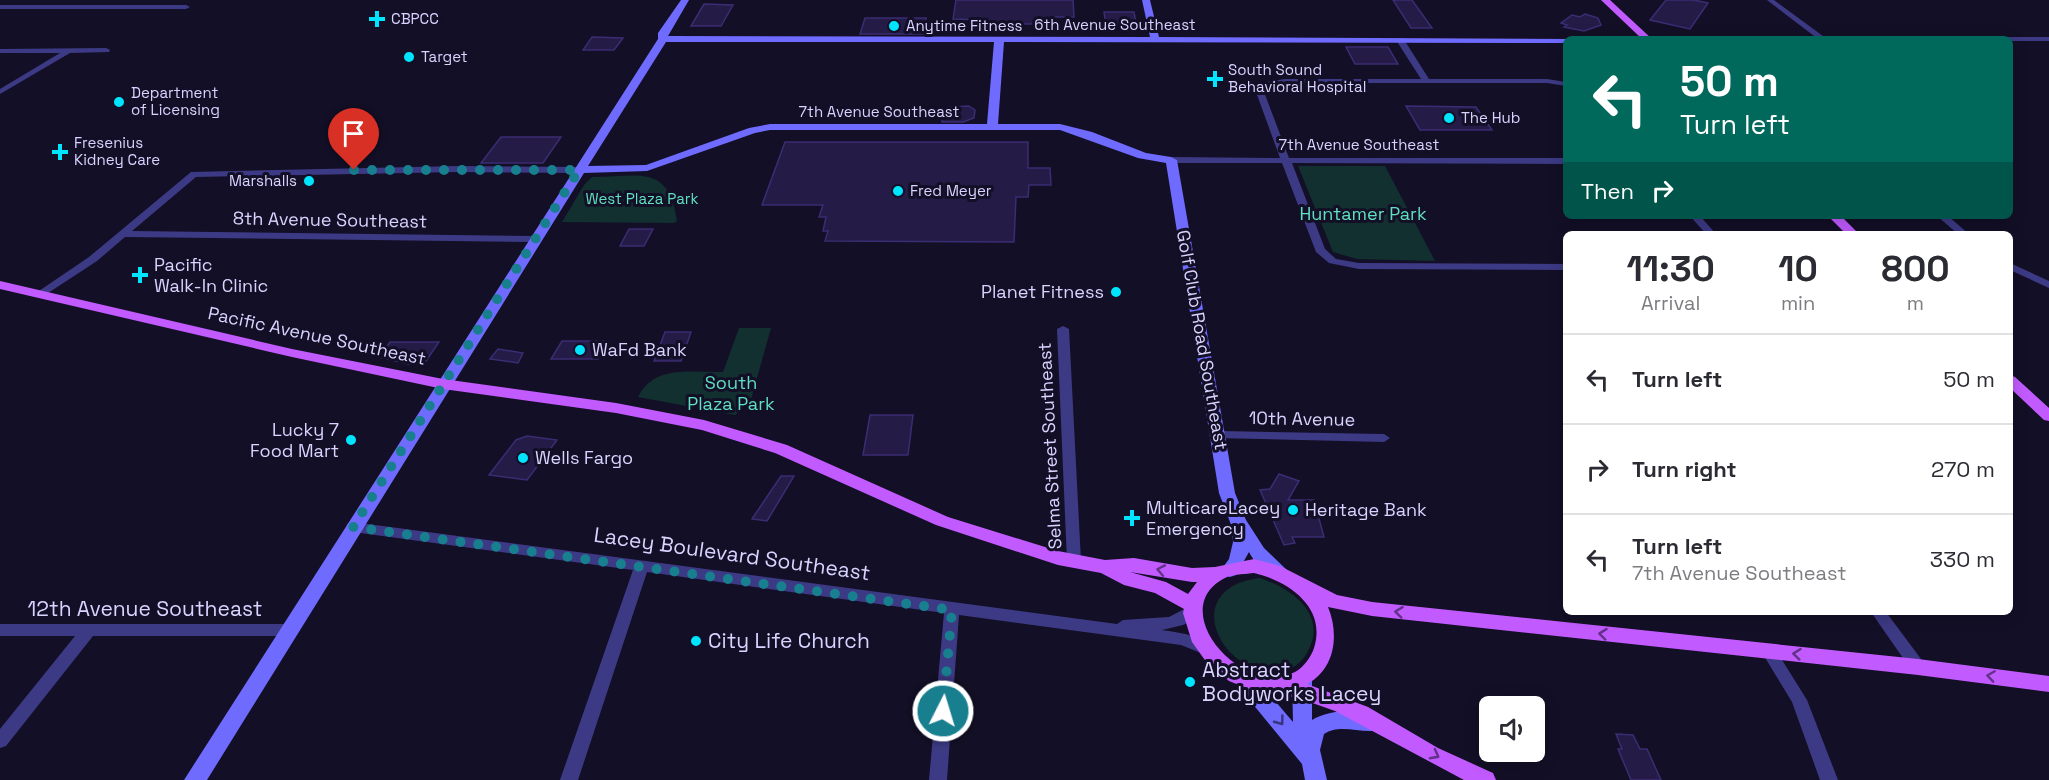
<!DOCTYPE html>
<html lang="en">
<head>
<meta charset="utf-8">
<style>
  body { margin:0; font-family:"Space Grotesk",sans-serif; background:#f7f7f7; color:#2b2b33; height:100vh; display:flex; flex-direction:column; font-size:22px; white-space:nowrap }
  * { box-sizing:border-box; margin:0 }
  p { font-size:20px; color:#7c7c81 }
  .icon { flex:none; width:33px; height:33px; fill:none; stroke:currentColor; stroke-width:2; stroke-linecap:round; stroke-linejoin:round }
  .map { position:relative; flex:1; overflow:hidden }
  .sheet { position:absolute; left:1563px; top:231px; width:450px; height:384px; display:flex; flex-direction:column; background:#fff; border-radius:9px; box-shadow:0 3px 15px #0003 }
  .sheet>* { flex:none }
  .hud { position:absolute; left:1563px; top:36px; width:450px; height:183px; border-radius:9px; box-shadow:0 3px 15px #0003; background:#00695c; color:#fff; overflow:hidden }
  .tools { position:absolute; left:1479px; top:696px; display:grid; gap:12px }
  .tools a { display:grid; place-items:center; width:66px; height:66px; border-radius:9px; background:#fff; box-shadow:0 3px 15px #0003; font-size:30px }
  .pin { position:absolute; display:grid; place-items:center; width:51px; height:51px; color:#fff; margin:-62px -26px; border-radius:50% 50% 50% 0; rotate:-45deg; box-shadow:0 0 6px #0007 }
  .pin .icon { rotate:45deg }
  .me { position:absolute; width:66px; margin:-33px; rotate:5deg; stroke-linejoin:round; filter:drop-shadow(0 0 4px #0008) }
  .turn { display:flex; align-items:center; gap:21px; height:126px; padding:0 18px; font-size:27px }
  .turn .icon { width:78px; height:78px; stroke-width:2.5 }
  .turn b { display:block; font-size:42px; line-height:51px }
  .then { display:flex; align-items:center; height:57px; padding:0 18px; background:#0003; gap:12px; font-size:22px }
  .eta { display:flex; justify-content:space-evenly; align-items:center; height:102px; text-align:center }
  .eta b { font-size:36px; font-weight:700; line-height:42px }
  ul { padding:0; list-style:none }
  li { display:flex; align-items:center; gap:18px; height:90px; padding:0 18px; border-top:2px solid #e1e1e2 }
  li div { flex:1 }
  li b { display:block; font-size:22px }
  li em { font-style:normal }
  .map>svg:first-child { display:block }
  .green { fill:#12302f }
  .building { fill:#241b47; stroke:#3b2d73; stroke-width:1.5 }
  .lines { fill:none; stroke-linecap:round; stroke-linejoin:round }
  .street { fill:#3d3a85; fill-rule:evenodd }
  .secondary { fill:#6f6bff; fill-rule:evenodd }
  .primary { fill:#c25bff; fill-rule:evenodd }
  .oneway { stroke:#623188 }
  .oneway2 { stroke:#38347d }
  .route { stroke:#187f8f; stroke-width:10; stroke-dasharray:0 18 }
  .poi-dot { fill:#00e5ff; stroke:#130f26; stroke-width:2 }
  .labels { text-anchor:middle; stroke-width:6; stroke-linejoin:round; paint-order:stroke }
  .far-poi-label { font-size:15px; fill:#d9d4ff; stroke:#130f26; text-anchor:start }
  .far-street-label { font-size:15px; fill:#d9d4ff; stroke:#130f26 }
  .far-park-label { font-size:15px; fill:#5fe0c0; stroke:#130f26 }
  .park-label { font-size:18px; fill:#5fe0c0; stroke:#130f26 }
  .street-label { font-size:18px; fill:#d9d4ff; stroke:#130f26 }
  .poi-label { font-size:18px; fill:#d9d4ff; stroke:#130f26; text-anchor:start }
  .near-street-label { font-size:21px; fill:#d9d4ff; stroke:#130f26 }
  .near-poi-label { font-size:21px; fill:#d9d4ff; stroke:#130f26; text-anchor:start }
</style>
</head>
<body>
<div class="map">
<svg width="2049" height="780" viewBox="0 0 2049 780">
  <rect width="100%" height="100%" fill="#130f26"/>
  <!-- green -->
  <g class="green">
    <polygon points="1298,166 1385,166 1435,261 1357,259 1333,252"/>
    <path d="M 592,177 C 638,177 669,163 677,221 L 674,223 L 562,222 L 584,185 Z"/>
    <path d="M 739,328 L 771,328 L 750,403 L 735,415 L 638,397 C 655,364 691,373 723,372 Z"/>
    <path d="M 1260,578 C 1290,588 1328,613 1308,651 C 1304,659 1297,667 1288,669 C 1224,686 1174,588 1260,578 Z"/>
  </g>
  <!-- building -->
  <g class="building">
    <polygon points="956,0 1073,0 1074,17 1054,17 1054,23 1027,24 985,24 985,20 953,19"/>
    <polygon points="1393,0 1412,0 1432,28 1411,28"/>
    <polygon points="1666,0 1694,0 1708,3 1690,29 1650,20"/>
    <polygon points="704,4 733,5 721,26 691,26"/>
    <polygon points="1104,12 1134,12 1136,23 1113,23 1106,26"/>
    <polygon points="1585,14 1598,18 1601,25 1584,31 1564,27 1567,25 1561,23 1572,15 1580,17"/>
    <polygon points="865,18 926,18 923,34 860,34"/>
    <polygon points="592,37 623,38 614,50 583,50"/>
    <polygon points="1346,47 1388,47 1398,64 1355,64"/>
    <polygon points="969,106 975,110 974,118 963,122 942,122 943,110 949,110 949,107"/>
    <polygon points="1406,106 1476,107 1492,130 1420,130"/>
    <polygon points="501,137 561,137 543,163 481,163"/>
    <polygon points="785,142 1028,142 1028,168 1050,168 1051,185 1029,185 1028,197 1016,197 1014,242 825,241 828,231 823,231 826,217 819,217 823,205 762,205"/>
    <polygon points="629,229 653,229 644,246 620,246"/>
    <polygon points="665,332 691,332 681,361 654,361"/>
    <polygon points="562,341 608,341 598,359 551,359"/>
    <polygon points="390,342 439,342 424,364 408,364 379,357"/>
    <polygon points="498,349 523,353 518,363 490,359"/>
    <polygon points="870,415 913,415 908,455 863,455"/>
    <polygon points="527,436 557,440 527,480 489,475 516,440"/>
    <polygon points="1279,474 1299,481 1288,500 1314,500 1324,537 1292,537 1295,543 1284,545 1260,490 1270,489"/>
    <polygon points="781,476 794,476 767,521 752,519"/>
    <polygon points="1616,734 1633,735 1640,749 1647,749 1661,780 1631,780 1618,749 1622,749"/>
  </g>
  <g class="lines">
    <!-- street -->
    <g class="street">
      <polygon points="1767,0 1774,0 1827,39 1818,39"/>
      <polygon points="0,5 186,5 190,7 186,9 0,9"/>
      <polygon points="2007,37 2049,37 2049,41 2010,41 2010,39 2006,39"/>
      <polygon points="1397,38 1403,38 1429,79 1547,79 1566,82 1566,86 1547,83 1285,83 1270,86 1264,92 1289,158 1566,158 1566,164 1292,163 1325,249 1336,259 1359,263 1566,264 1566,270 1359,269 1329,263 1316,252 1282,163 1171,163 1166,160 1171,157 1280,158 1256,92 1264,82 1285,79 1421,79 1396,40"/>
      <polygon points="106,48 110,50 109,52 70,53 0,94 0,89 60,53 0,53 0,49"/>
      <polygon points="458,166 579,167 584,170 579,173 458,172 196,177 132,231 536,236 541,239 536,242 125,237 97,261 42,297 34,297 33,295 89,257 191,172"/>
      <polygon points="1690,216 1700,216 1716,234 1706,234"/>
      <polygon points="1937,216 1948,216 1969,234 1958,234"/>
      <polygon points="2010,263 2049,281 2049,288 2010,270"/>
      <polygon points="1063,326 1069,329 1081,561 1079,565 1074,566 1069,565 1067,561 1057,329"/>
      <polygon points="1219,431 1384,434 1390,438 1384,442 1215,438 1213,435 1215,432"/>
      <path d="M 353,522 L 1117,624 L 1123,620 L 1169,617 L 1192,605 L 1197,607 L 1199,611 L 1191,621 L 1183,625 L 1162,630 C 1176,632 1206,636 1214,649 L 1211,653 L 1206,655 L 1181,645 L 959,615 L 947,780 L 929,780 L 944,613 L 647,572 L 578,780 L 560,780 L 633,570 L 353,532 L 348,531 L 346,527 L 348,523 Z"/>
      <polygon points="1871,612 1886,612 1924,663 1926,667 1924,671 1918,673 1912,671"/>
      <polygon points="0,624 290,624 295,626 298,630 295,634 290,636 93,636 6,746 0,748 0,729 75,636 0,636"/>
      <polygon points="1769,645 1774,647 1807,700 1838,780 1820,780 1792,702 1761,651 1764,647"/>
    </g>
    <!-- secondary -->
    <g class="secondary">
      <path d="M 681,0 L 689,0 L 668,36 L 1150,37 L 1142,0 L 1150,0 L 1159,37 L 1570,39 L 1566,39 L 1566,43 L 1004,42 L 998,124 L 1060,124 L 1092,132 L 1146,153 L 1171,157 L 1177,160 L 1235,493 L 1246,520 L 1264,548 L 1288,571 L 1285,576 C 1272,580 1255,564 1249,552 L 1236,575 L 1230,577 L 1224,575 L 1221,570 L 1229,559 L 1233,542 L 1230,522 L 1219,493 L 1166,163 L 1138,158 L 1060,130 L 770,130 L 755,133 L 647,171 L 584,173 L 207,780 L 184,780 L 658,39 L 658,33 ZM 666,42 L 994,42 L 987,124 L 770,124 L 749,128 L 646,165 L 588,166 Z"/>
      <path d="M 1245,672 L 1252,674 L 1293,722 L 1292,680 L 1295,674 L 1302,672 L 1309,674 L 1312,680 L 1312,720 C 1332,708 1361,709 1382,717 L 1385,723 L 1382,729 C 1364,736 1342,722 1324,734 L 1320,750 L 1327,780 L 1305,780 L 1302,764 L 1238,686 L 1235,680 L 1238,674 Z"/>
    </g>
    <!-- primary -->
    <g class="primary">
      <polygon points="1601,0 1610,0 1652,39 1642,39"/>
      <polygon points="1828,216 1841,216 1859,234 1846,234"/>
      <path d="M 0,281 L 292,349 L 443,379 L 616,403 L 704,420 L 787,445 L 948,517 L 1058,551 L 1105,560 L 1134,558 L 1192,568 L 1215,567 L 1254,559 L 1280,566 L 1337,595 L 1372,602 L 1918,659 L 2049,676 L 2049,692 L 1918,675 L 1372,616 L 1328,607 C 1339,633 1336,669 1307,684 L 1368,707 L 1438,748 L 1493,773 L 1496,780 L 1464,780 L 1335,711 L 1304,700 L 1278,694 L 1261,694 L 1229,681 L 1207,663 L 1192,642 L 1183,613 L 1184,609 L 1155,593 L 1124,585 L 1101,573 L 1058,565 L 936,525 L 775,453 L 702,430 L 616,413 L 443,389 L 292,357 L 0,289 ZM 1130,572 L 1192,582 L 1197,582 L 1188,594 L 1166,582 ZM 1254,573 C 1288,581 1327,607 1314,648 C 1311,657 1304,667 1295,672 C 1242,700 1162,607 1227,577 C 1235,574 1246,574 1254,573 Z"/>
      <polygon points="2010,375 2015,377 2049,408 2049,421 2044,420 2010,388"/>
    </g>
  </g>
  <!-- one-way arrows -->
  <defs><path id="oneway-chevron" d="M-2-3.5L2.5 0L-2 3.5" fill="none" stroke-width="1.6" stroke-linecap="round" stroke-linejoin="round" transform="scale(1.5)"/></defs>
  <g class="oneway">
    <use href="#oneway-chevron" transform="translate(1161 570) rotate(-169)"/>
    <use href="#oneway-chevron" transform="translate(1399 612) rotate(-173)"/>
    <use href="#oneway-chevron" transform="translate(1603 634) rotate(-174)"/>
    <use href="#oneway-chevron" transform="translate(1797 654) rotate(-174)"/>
    <use href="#oneway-chevron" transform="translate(1991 676) rotate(-172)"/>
    <use href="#oneway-chevron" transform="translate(1435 755) rotate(28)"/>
  </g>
  <use class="oneway2" href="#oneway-chevron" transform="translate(1280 721) rotate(53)"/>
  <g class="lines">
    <!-- route -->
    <polyline class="route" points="354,170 579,170 353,527 952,610 943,711"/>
  </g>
  <!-- markers -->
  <g class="poi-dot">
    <path d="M374 10h6v6h6v6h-6v6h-6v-6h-6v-6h6z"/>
    <circle cx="894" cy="26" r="6"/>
    <circle cx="409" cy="57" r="6"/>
    <path d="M1212 70h6v6h6v6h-6v6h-6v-6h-6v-6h6z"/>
    <circle cx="119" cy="102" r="6"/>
    <circle cx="1449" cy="118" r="6"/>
    <path d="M57 143h6v6h6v6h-6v6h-6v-6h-6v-6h6z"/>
    <circle cx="309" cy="181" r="6"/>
    <circle cx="898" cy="191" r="6"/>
    <path d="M137 266h6v6h6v6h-6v6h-6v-6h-6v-6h6z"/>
    <circle cx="1116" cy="292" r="6"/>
    <circle cx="580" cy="350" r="6"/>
    <circle cx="351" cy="440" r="6"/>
    <circle cx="523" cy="458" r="6"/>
    <circle cx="1293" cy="510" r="6"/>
    <path d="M1129 509h6v6h6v6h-6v6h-6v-6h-6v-6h6z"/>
    <circle cx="696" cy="641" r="6"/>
    <circle cx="1190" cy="682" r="6"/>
  </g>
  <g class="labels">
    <!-- far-poi labels -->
    <g class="far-poi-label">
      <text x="391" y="24">CBPCC</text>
      <text x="906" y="31">Anytime Fitness</text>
      <text x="421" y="62">Target</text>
      <text x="1228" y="75">South Sound<tspan x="1228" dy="17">Behavioral Hospital</tspan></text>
      <text x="131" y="98">Department<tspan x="131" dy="17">of Licensing</tspan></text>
      <text x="1461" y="123">The Hub</text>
      <text x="74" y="148">Fresenius<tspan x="74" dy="17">Kidney Care</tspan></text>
      <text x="297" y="186" text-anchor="end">Marshalls</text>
      <text x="910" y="196">Fred Meyer</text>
    </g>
    <!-- far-street labels -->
    <g class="far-street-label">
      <text x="1115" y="30">6th Avenue Southeast</text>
      <text x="879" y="117">7th Avenue Southeast</text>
      <text x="1359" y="150">7th Avenue Southeast</text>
    </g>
    <!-- far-park labels -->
    <g class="far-park-label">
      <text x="642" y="204">West Plaza Park</text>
    </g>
    <!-- park labels -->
    <g class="park-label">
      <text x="1363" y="220">Huntamer Park</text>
      <text x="731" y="389">South<tspan x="731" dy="21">Plaza Park</tspan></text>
    </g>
    <!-- street labels -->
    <g class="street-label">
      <text transform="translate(330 220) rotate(1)" y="6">8th Avenue Southeast</text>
      <text transform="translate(317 336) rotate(12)" y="6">Pacific Avenue Southeast</text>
      <text transform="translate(1202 340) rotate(80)" y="6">Golf Club Road Southeast</text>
      <text transform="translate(1302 419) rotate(1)" y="6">10th Avenue</text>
      <text transform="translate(1050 446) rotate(-93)" y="6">Selma Street Southeast</text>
    </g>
    <!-- poi labels -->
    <g class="poi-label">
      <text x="154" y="271">Pacific<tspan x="154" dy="21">Walk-In Clinic</tspan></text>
      <text x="1104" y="298" text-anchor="end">Planet Fitness</text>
      <text x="592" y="356">WaFd Bank</text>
      <text x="339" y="436" text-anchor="end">Lucky 7<tspan x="339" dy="21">Food Mart</tspan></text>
      <text x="535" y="464">Wells Fargo</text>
      <text x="1146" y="514">MulticareLacey<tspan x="1146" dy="21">Emergency</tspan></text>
      <text x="1305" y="516">Heritage Bank</text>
    </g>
    <!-- near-street labels -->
    <g class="near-street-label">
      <text transform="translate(732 554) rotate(8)" y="7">Lacey Boulevard Southeast</text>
      <text x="145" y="616">12th Avenue Southeast</text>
    </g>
    <!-- near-poi labels -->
    <g class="near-poi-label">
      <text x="708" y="648">City Life Church</text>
      <text x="1202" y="677">Abstract<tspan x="1202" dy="24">Bodyworks Lacey</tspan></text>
    </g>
  </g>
</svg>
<div class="tools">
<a><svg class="icon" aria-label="sound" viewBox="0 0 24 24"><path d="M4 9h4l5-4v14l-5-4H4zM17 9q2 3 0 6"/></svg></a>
</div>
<div class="pin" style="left:354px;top:170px;background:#d93025"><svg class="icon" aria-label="arrive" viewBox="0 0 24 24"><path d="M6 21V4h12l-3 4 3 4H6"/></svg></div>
<svg class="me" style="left:943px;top:711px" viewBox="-20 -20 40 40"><circle r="17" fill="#187f8f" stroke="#fff" stroke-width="3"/><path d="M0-11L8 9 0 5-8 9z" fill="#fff"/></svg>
<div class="hud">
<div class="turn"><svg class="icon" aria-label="left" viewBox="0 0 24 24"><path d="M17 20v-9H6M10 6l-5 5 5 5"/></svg><div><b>50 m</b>Turn left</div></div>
<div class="then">Then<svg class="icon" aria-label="right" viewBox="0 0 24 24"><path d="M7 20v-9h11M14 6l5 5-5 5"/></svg></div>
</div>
<section class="sheet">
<div class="eta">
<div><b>11:30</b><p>Arrival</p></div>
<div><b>10</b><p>min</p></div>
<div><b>800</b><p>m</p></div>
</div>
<ul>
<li><svg class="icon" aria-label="left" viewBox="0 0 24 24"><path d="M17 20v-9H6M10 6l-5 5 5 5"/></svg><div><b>Turn left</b></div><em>50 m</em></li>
<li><svg class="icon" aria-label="right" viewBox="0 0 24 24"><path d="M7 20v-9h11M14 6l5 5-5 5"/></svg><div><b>Turn right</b></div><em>270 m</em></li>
<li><svg class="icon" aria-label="left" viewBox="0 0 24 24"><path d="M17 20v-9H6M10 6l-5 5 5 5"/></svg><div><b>Turn left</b><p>7th Avenue Southeast</p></div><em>330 m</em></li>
</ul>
</section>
</div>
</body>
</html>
